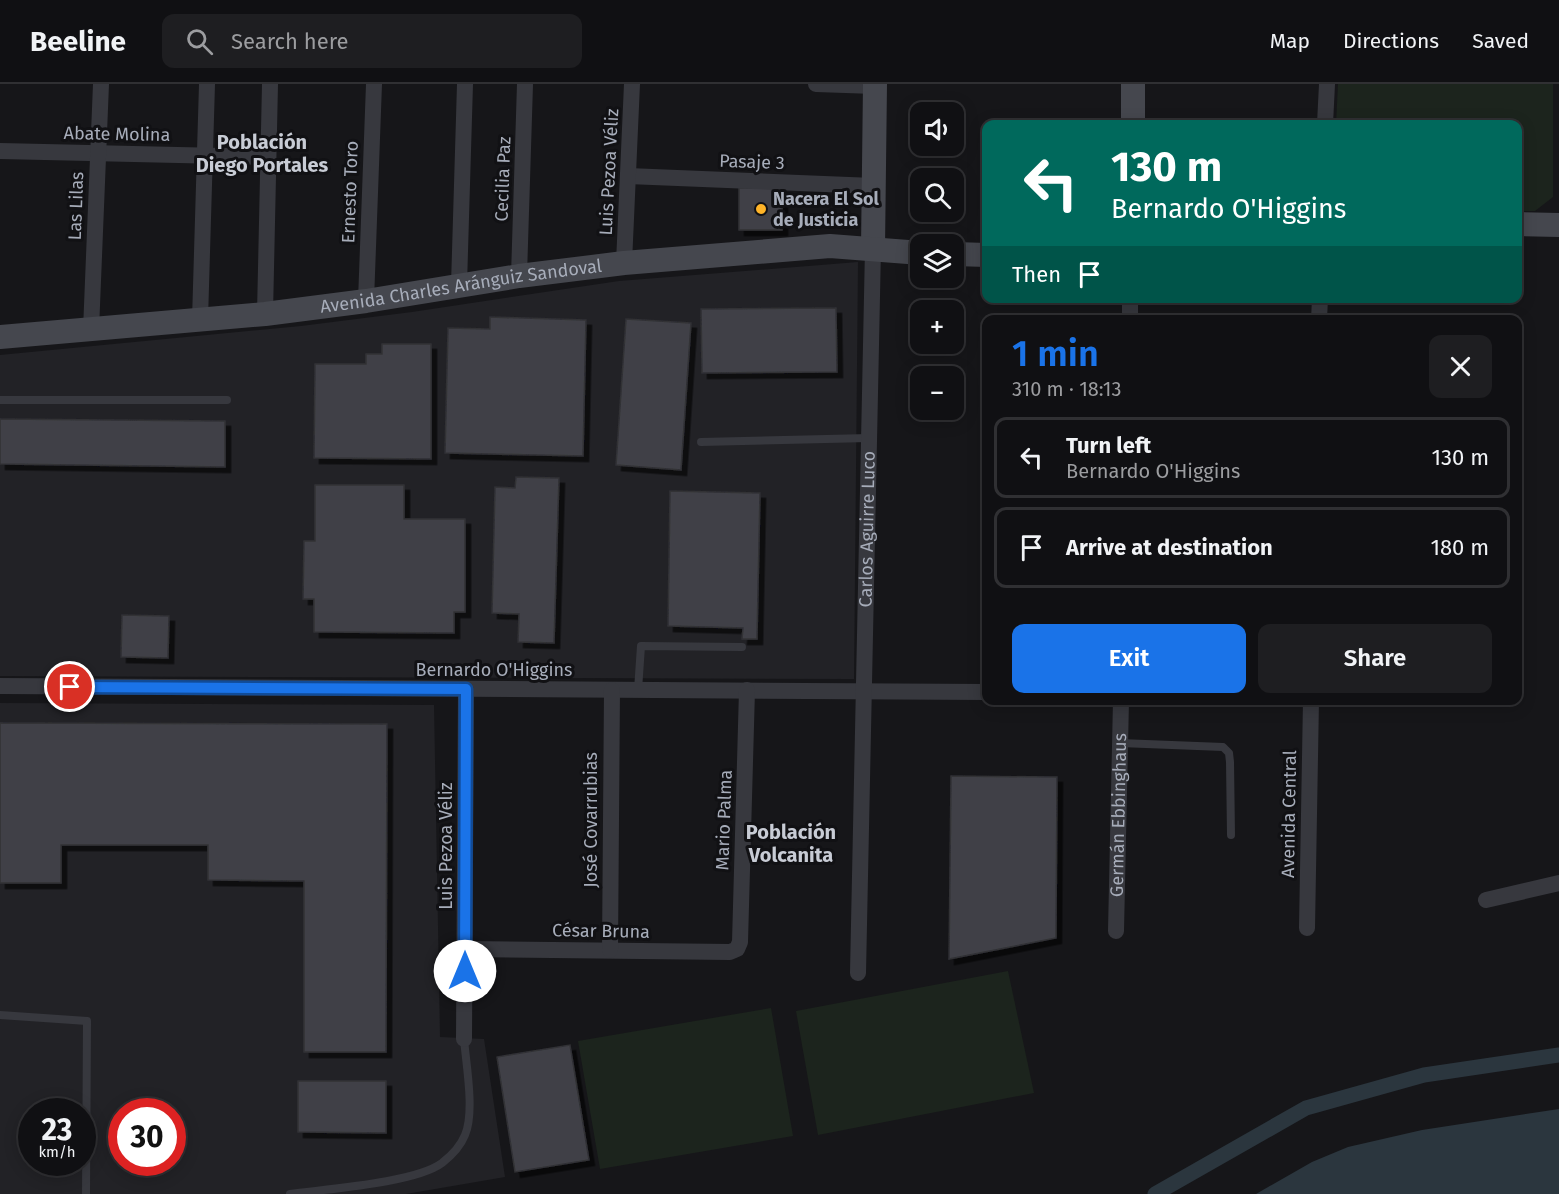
<!DOCTYPE html>
<html lang="en">
<head>
<meta charset="utf-8">
<style>
  body { margin:0; font-family:"Fira Sans",sans-serif; background:#1e1e21; color:#f1f3f6; height:100vh; display:flex; flex-direction:column; font-size:22px; white-space:nowrap }
  * { box-sizing:border-box; margin:0 }
  p { font-size:20px; color:#9c9da0 }
  .icon { flex:none; width:33px; height:33px; fill:none; stroke:currentColor; stroke-width:2; stroke-linecap:round; stroke-linejoin:round }
  .map { position:relative; flex:1; overflow:hidden }
  .sheet { position:absolute; left:982px; top:231px; width:540px; height:390px; display:flex; flex-direction:column; background:#101013; border-radius:12px; box-shadow:0 3px 15px #0003,0 0 0 2px #303033 }
  .sheet>* { flex:none }
  .guide { position:absolute; left:982px; top:36px; width:540px; height:183px; border-radius:12px; box-shadow:0 3px 15px #0003,0 0 0 2px #303033; background:#00695c; color:#fff; overflow:hidden }
  .fabs { position:absolute; left:910px; top:18px; display:grid; gap:12px }
  .fabs a { display:grid; place-items:center; width:54px; height:54px; border-radius:12px; background:#101013; box-shadow:0 3px 15px #0003,0 0 0 2px #303033; font-size:30px }
  .speed { position:absolute; left:18px; top:1014px; display:flex; gap:12px; font-size:30px; font-weight:700; text-align:center }
  .speed>* { display:grid; place-content:center; width:78px; height:78px; border-radius:50%; background:#101013; box-shadow:0 3px 15px #0003,0 0 0 2px #303033; line-height:1 }
  .speed small { font-size:15px; font-weight:400 }
  .speed .limit { border:9px solid #d22; background:#fff; color:#111 }
  .pin { position:absolute; display:grid; place-items:center; width:51px; height:51px; color:#fff; margin:-26px; border:3px solid #fff; border-radius:50%; box-shadow:0 2px 6px #0007 }
  .me { position:absolute; width:66px; margin:-33px; rotate:0deg; stroke-linejoin:round; filter:drop-shadow(0 0 4px #0008) }
  .turn { display:flex; align-items:center; gap:21px; height:126px; padding:0 30px; font-size:27px }
  .turn .icon { width:78px; height:78px; stroke-width:2.5 }
  .turn b { display:block; font-size:42px; line-height:51px }
  .then { display:flex; align-items:center; height:57px; padding:0 30px; background:#0003; gap:12px; font-size:22px }
  .round { display:grid; place-items:center; flex:none; width:63px; height:63px; border-radius:12px; background:#1e1e21 }
  .summary { display:flex; align-items:center; justify-content:space-between; height:102px; padding:0 30px }
  h1 { font-size:36px; font-weight:600; line-height:45px; color:#1a73e8 }
  .button { display:flex; gap:12px; margin-top:auto; padding:12px 30px }
  .button a { flex:1; height:69px; border-radius:12px; background:#1a73e8; color:#fff; font-size:24px; font-weight:600; line-height:69px; text-align:center }
  .button a+a { background:#1e1e21; color:#f1f3f6 }
  ul { padding:0; list-style:none }
  li { display:flex; align-items:center; gap:18px; height:81px; margin:0 12px 9px; padding:0 18px; border:3px solid #303033; border-radius:12px }
  li div { flex:1 }
  li b { display:block; font-size:22px }
  li em { font-style:normal }
  header { display:flex; align-items:center; gap:36px; box-sizing:border-box; height:84px; padding:0 30px; background:#101013; border-bottom:2px solid #303033 }
  header strong { font-size:28px }
  nav { display:flex; gap:33px; margin-inline-start:auto; font-size:21px }
  .search { width:420px; height:54px; background:#1e1e21; display:flex; align-items:center; gap:15px; box-sizing:border-box; padding:0 21px; border-radius:12px; color:#9c9da0; font-size:22px }
  .map>svg:first-child { display:block }
  .built { fill:#222226; fill-rule:evenodd }
  .green { fill:#1c241d }
  .water { fill:#2b363e }
  .lines { fill:none; stroke-linecap:round; stroke-linejoin:round }
  .canal { stroke:#2b363e; stroke-width:15 }
  .building { fill:#404146; stroke:#303035; stroke-width:1.5; filter:url(#shadow) }
  .lane { stroke:#37383e; stroke-width:8 }
  .street { stroke:#37383e; stroke-width:16 }
  .secondary { stroke:#45474e; stroke-width:24 }
  .route-casing { stroke:#114b97; stroke-width:15 }
  .route { stroke:#1a73e8; stroke-width:10 }
  .poi-dot { fill:#ffb428; stroke:#111114; stroke-width:2 }
  .labels { text-anchor:middle; stroke-width:6; stroke-linejoin:round; paint-order:stroke }
  .street-label { font-size:18px; fill:#a7adba; stroke:#111114 }
  .poi-label { font-size:18px; font-weight:bold; fill:#a7adba; stroke:#111114; text-anchor:start }
  .neighbourhood-label { font-size:20px; font-weight:bold; fill:#c8ccd5; stroke:#111114 }
</style>
</head>
<body>
<header>
<strong>Beeline</strong>
<div class="search"><svg class="icon" aria-label="search" viewBox="0 0 24 24"><circle cx="10" cy="10" r="6"/><path d="M15 15l6 6"/></svg>Search here</div>
<nav><a>Map</a><a>Directions</a><a>Saved</a></nav>
</header>
<div class="map">
<svg width="1559" height="1110" viewBox="0 0 1559 1110">
  <defs>
    <filter id="shadow"><feDropShadow dx="5.5" dy="5.5" stdDeviation="0" flood-color="#0009"/></filter>
  </defs>
  <rect width="100%" height="100%" fill="#161619"/>
  <!-- built -->
  <g class="built">
    <polygon points="858,178 854,595 0,592 0,271 301,242 412,228 619,197"/>
    <path d="M 0,619 L 434,621 L 440,953 L 484,955 L 505,1093 L 406,1110 L 0,1110 ZM 32,1028 L 82,1028 L 82,1078 L 32,1078 ZM 122,1028 L 172,1028 L 172,1078 L 122,1078 Z"/>
  </g>
  <!-- green -->
  <g class="green">
    <polygon points="1338,0 1553,0 1553,113 1535,127 1518,127 1518,40 1336,40"/>
    <polygon points="1008,887 1034,1009 818,1051 796,927"/>
    <polygon points="771,924 793,1052 600,1085 578,957"/>
  </g>
  <!-- water -->
  <polygon class="water" points="1559,1025 1559,1110 1256,1110 1312,1078 1348,1063 1422,1046"/>
  <g class="lines">
    <!-- canal -->
    <polyline class="canal" points="1155,1110 1306,1024 1424,991 1559,971"/>
  </g>
  <!-- building -->
  <g class="building">
    <rect x="739" y="104" width="43" height="42"/>
    <polygon points="836,224 837,288 702,289 701,225"/>
    <polygon points="490,233 586,236 583,372 445,369 448,244 490,245"/>
    <polygon points="626,235 691,239 681,386 616,381"/>
    <polygon points="382,260 431,260 431,375 314,374 315,280 366,280 366,270 382,270"/>
    <polygon points="0,335 225,337 225,383 0,380"/>
    <polygon points="516,393 559,394 554,559 518,558 519,530 492,529 495,403 515,404"/>
    <polygon points="315,401 404,401 404,435 465,435 465,528 454,528 454,549 314,548 314,515 303,515 304,457 315,457"/>
    <polygon points="670,407 760,409 757,555 742,555 743,544 668,542"/>
    <polygon points="122,531 169,532 168,574 121,573"/>
    <polygon points="0,639 387,640 386,968 304,968 304,797 208,796 208,761 61,761 61,799 0,799"/>
    <polygon points="951,692 1057,693 1056,854 949,875"/>
    <polygon points="570,961 589,1076 515,1088 497,973"/>
    <polygon points="298,997 386,997 386,1049 298,1048"/>
  </g>
  <g class="lines">
    <!-- lane -->
    <g class="lane">
      <polyline points="0,316 227,316"/>
      <polyline points="701,358 869,354"/>
      <polyline points="638,606 641,562 742,563"/>
      <polyline points="1120,659 1223,663 1229,669 1230,678 1231,751"/>
      <polyline points="0,931 87,937 86,1110"/>
      <path d="M 290,1110 C 326,1105 415,1099 442,1079 C 451,1072 461,1061 465,1051 C 475,1028 466,980 464,955"/>
    </g>
    <!-- street -->
    <g class="street">
      <polyline points="816,0 875,2"/>
      <polyline points="1325,40 1327,0"/>
      <polyline points="0,67 268,73"/>
      <polyline points="628,92 874,102"/>
      <polyline points="624,179 632,0"/>
      <polyline points="519,192 525,0"/>
      <polyline points="459,201 465,0"/>
      <polyline points="366,217 374,0"/>
      <polyline points="265,230 270,0"/>
      <polyline points="200,236 207,0"/>
      <polyline points="1130,236 1130,214"/>
      <polyline points="1319,236 1320,214"/>
      <polyline points="91,246 101,0"/>
      <polyline points="0,602 987,608"/>
      <polyline points="1486,816 1559,799"/>
      <polyline points="1307,844 1311,616"/>
      <path id="s1" d="M 1116,847 L 1121,616"/>
      <polyline points="465,865 730,868 737,865 740,858 747,606"/>
      <polyline points="610,866 612,606"/>
      <path id="s2" d="M 858,889 L 873,164"/>
      <polyline points="464,955 466,605"/>
    </g>
    <!-- secondary -->
    <g class="secondary">
      <polyline points="1133,40 1133,0"/>
      <polyline points="1518,140 1559,141"/>
      <polyline points="873,164 875,0"/>
      <polyline points="954,170 987,171"/>
      <path id="s3" d="M 0,253 L 265,230 L 366,217 L 519,192 L 624,179 L 830,162 L 921,169"/>
    </g>
  </g>
  <g class="lines">
    <!-- route casing -->
    <g class="route-casing">
      <polyline id="route" points="70,603 466,605 465,887"/>
    </g>
    <!-- route -->
    <use href="#route" class="route"/>
  </g>
  <!-- markers -->
  <circle class="poi-dot" cx="761" cy="125" r="6"/>
  <g class="labels">
    <!-- street labels -->
    <g class="street-label">
      <text transform="translate(117 50) rotate(1)" y="6">Abate Molina</text>
      <text transform="translate(752 78) rotate(2)" y="6">Pasaje 3</text>
      <text transform="translate(609 88) rotate(-87)" y="6">Luis Pezoa Véliz</text>
      <text transform="translate(503 95) rotate(-88)" y="6">Cecilia Paz</text>
      <text transform="translate(350 108) rotate(-88)" y="6">Ernesto Toro</text>
      <text transform="translate(76 122) rotate(-88)" y="6">Las Lilas</text>
      <text dy="6" stroke="none"><textPath href="#s3" startOffset="464">Avenida Charles Aránguiz Sandoval</textPath></text>
      <text dy="6" stroke="none"><textPath href="#s2" startOffset="444">Carlos Aguirre Luco</textPath></text>
      <text x="494" y="592">Bernardo O'Higgins</text>
      <text transform="translate(1289 730) rotate(-89)" y="6">Avenida Central</text>
      <text dy="6" stroke="none"><textPath href="#s1" startOffset="116">Germán Ebbinghaus</textPath></text>
      <text transform="translate(591 736) rotate(-90)" y="6">José Covarrubias</text>
      <text transform="translate(724 736) rotate(-88)" y="6">Mario Palma</text>
      <text transform="translate(446 762) rotate(-90)" y="6">Luis Pezoa Véliz</text>
      <text transform="translate(601 847) rotate(1)" y="6">César Bruna</text>
    </g>
    <!-- poi labels -->
    <g class="poi-label">
      <text x="773" y="121">Nacera El Sol<tspan x="773" dy="21">de Justicia</tspan></text>
    </g>
    <!-- neighbourhood labels -->
    <g class="neighbourhood-label">
      <text x="262" y="65">Población<tspan x="262" dy="23">Diego Portales</tspan></text>
      <text x="791" y="755">Población<tspan x="791" dy="23">Volcanita</tspan></text>
    </g>
  </g>
</svg>
<div class="fabs">
<a><svg class="icon" aria-label="sound" viewBox="0 0 24 24"><path d="M4 9h4l5-4v14l-5-4H4zM17 9q2 3 0 6"/></svg></a>
<a><svg class="icon" aria-label="search" viewBox="0 0 24 24"><circle cx="10" cy="10" r="6"/><path d="M15 15l6 6"/></svg></a>
<a><svg class="icon" aria-label="layers" viewBox="0 0 24 24"><path d="M12 4l9 5-9 5-9-5zM3 14l9 5 9-5"/></svg></a>
<a>+</a>
<a>−</a>
</div>
<div class="speed"><div>23<small>km/h</small></div><div class="limit">30</div></div>
<div class="pin" style="left:70px;top:603px;background:#d93025"><svg class="icon" aria-label="arrive" viewBox="0 0 24 24"><path d="M6 21V4h12l-3 4 3 4H6"/></svg></div>
<svg class="me" style="left:465px;top:887px" viewBox="-20 -20 40 40"><circle r="19" fill="#fff"/><path d="M0-13L10 11 0 6-10 11z" fill="#1a73e8"/></svg>
<div class="guide">
<div class="turn"><svg class="icon" aria-label="left" viewBox="0 0 24 24"><path d="M17 20v-9H6M10 6l-5 5 5 5"/></svg><div><b>130 m</b>Bernardo O'Higgins</div></div>
<div class="then">Then<svg class="icon" aria-label="arrive" viewBox="0 0 24 24"><path d="M6 21V4h12l-3 4 3 4H6"/></svg></div>
</div>
<section class="sheet">
<div class="summary"><div><h1>1 min</h1><p>310 m · 18:13</p></div><a class="round"><svg class="icon" aria-label="close" viewBox="0 0 24 24"><path d="M6 6l12 12M18 6L6 18"/></svg></a></div>
<ul>
<li><svg class="icon" aria-label="left" viewBox="0 0 24 24"><path d="M17 20v-9H6M10 6l-5 5 5 5"/></svg><div><b>Turn left</b><p>Bernardo O'Higgins</p></div><em>130 m</em></li>
<li><svg class="icon" aria-label="arrive" viewBox="0 0 24 24"><path d="M6 21V4h12l-3 4 3 4H6"/></svg><div><b>Arrive at destination</b></div><em>180 m</em></li>
</ul>
<div class="button"><a>Exit</a><a>Share</a></div>
</section>
</div>
</body>
</html>
